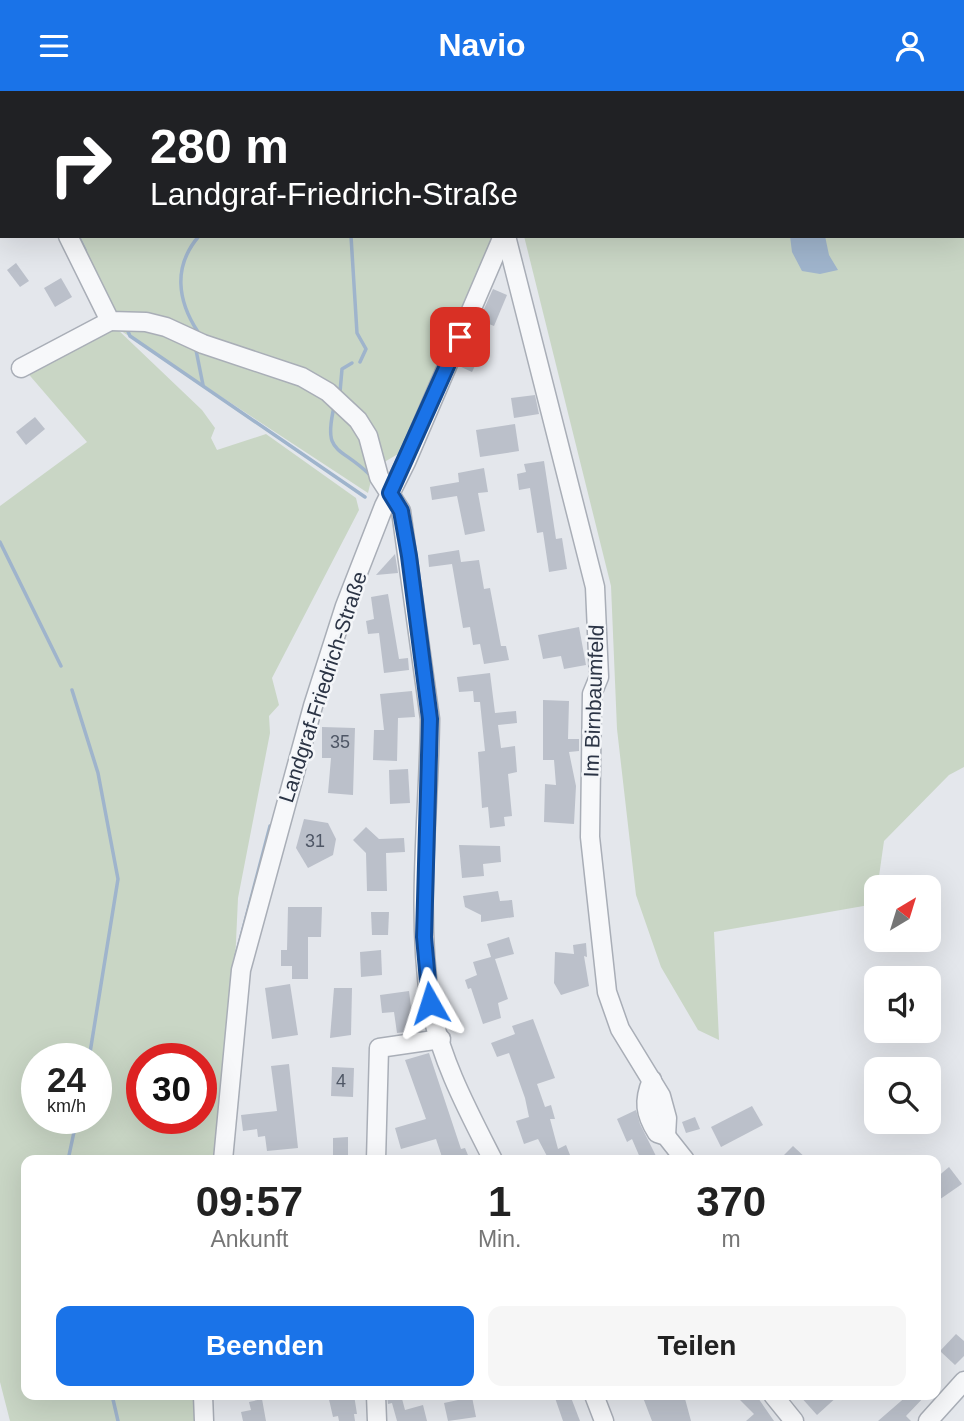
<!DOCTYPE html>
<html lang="de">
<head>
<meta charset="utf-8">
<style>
  body { margin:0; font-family:Arial,sans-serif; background:#f6f6f6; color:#222; height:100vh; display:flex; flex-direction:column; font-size:26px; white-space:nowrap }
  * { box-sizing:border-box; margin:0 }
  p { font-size:23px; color:#767676 }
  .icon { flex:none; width:38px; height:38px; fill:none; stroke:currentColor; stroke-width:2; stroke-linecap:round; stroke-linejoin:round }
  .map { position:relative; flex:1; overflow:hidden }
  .details { position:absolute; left:21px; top:1064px; width:920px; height:245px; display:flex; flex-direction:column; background:#fff; border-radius:14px; box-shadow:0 7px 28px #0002 }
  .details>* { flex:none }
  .guide { position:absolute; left:0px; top:0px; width:964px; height:147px; box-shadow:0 7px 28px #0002; background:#202124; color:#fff; overflow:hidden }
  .needle { width:46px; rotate:38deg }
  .controls { position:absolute; left:864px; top:784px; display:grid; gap:14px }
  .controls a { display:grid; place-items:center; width:77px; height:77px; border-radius:14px; background:#fff; box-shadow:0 7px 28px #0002; font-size:35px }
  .speed { position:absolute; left:21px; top:952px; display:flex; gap:14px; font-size:35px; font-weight:700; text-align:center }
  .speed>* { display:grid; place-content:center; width:91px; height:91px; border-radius:50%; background:#fff; box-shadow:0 7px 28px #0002; line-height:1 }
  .speed small { font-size:18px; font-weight:400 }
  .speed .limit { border:10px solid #d22; background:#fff; color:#111 }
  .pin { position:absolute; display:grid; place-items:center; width:60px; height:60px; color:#fff; margin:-30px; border-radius:14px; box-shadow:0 4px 10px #0006 }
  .me { position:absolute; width:77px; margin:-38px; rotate:354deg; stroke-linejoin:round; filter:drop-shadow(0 0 5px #0008) }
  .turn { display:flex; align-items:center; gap:24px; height:147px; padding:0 35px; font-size:32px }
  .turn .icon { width:91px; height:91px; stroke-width:2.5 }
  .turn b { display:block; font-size:49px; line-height:60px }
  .eta { display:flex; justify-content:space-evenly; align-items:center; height:119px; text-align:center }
  .eta b { font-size:42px; font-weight:800; line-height:49px }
  .action { display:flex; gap:14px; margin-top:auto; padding:14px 35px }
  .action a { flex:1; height:80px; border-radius:14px; background:#1a73e8; color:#fff; font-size:28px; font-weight:800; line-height:80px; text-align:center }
  .action a+a { background:#f6f6f6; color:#222 }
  header { display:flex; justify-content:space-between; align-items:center; height:91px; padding:0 35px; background:#1a73e8; color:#fff; font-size:32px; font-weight:800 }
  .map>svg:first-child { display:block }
  .green { fill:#c9d6c5; fill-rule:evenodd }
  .water { fill:#9fb4cc }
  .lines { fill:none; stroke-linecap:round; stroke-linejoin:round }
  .stream { stroke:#9fb4cc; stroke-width:3.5 }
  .building { fill:#bbc0ca }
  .minor-casing { stroke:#a9aeb7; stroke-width:21 }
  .minor { stroke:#f7f8fa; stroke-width:18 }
  .route-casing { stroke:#114b97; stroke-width:18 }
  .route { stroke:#1a73e8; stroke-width:12 }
  .labels { text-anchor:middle; stroke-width:5; stroke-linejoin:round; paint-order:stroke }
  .number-label { font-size:18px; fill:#4f5766 }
  .street-label { font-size:21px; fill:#2b3445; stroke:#f4f6f9 }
</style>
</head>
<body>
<header><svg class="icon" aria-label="menu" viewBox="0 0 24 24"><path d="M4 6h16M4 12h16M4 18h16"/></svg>Navio<svg class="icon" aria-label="person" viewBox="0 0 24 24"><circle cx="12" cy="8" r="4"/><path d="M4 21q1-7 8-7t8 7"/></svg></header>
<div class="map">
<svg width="964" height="1330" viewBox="0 0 964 1330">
  <rect width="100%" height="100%" fill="#e4e7ec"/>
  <!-- green -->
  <g class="green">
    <polygon points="7,0 560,0 7,2"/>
    <polygon points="574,0 964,0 964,676 949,684 884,750 875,813 714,841 719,949 698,939 661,876 636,804 617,638 611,495 524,145 962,145 962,2"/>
    <path d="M 73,145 L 498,145 L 398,363 L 374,377 L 368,402 L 115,236 L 202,319 L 215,337 L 211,347 L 217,359 L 266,343 L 356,407 L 359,419 L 272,587 L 279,614 L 269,625 L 270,642 L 238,807 L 226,1069 L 26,1069 L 26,1304 L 212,1304 L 214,1330 L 10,1330 L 0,1291 L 0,415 L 87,351 L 25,279 L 110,232 ZM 37,968 L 96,968 L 96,1027 L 37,1027 ZM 142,968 L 201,968 L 201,1027 L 142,1027 Z"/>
  </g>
  <!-- water -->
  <polygon class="water" points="790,145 825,145 829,164 838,179 820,183 802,180 792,161"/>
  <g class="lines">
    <!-- stream -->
    <g class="stream">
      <polyline points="22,0 22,2"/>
      <polyline points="179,0 180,2"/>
      <polyline points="375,2 376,0"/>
      <polyline points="561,2 562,0"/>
      <polyline points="78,145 85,159"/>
      <polyline points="351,145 357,242 366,258 360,271"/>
      <polyline points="126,236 130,245 365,406"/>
      <path d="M 198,241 C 177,209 173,175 199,145"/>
      <polyline points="196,259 203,294"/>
      <polyline points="340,301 342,278 352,272"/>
      <path d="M 334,316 C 323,364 339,354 369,383"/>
      <polyline points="0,451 61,575"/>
      <polyline points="72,599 98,682 118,788 89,968"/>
      <polyline points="236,865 270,735"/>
      <polyline points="68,1069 77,1027"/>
      <polyline points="112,1304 118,1330"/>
    </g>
  </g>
  <!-- building -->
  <g class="building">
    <polygon points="16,172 29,190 20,196 7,179"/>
    <polygon points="61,187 72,206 55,216 44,197"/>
    <polygon points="493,198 507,204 494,235 479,229"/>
    <polygon points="468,255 481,262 472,281 459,275"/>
    <polygon points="535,304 539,323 514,327 511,307"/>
    <polygon points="35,326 45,338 26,354 16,341"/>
    <polygon points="515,333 519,360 480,366 476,339"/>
    <polygon points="544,370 556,448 562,447 567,478 549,481 543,441 537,442 530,397 519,399 517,383 526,381 524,373"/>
    <polygon points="484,377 488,401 478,402 485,440 465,444 457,405 432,409 430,396 459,391 458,382"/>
    <polygon points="459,459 461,471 479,469 484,498 490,497 501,555 506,555 509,569 484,573 480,553 473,554 470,536 463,537 452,473 429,476 428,464"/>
    <polygon points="395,463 398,482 376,484"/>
    <polygon points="388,503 399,568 408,567 409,579 384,582 379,542 368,543 366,530 374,528 371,506"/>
    <polygon points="579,536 586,574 564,578 561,565 543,568 538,544"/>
    <polygon points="490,582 495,622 516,620 517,632 498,634 501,657 515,655 517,681 508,683 512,725 504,726 505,735 490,737 488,716 482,717 481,702 478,661 485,660 480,611 474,611 473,600 459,601 457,586"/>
    <polygon points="412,600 415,626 398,627 397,670 373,669 374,639 384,639 380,603"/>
    <polygon points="543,609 569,610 568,648 579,648 579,660 569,661 576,695 574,733 544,731 545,693 556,694 554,669 543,669"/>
    <polygon points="322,636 355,637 353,704 328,702 331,667 322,667"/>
    <polygon points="408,678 410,712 390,713 389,679"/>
    <polygon points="304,728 328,732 336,748 333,764 308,777 296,757"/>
    <polygon points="366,736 379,748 404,747 405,761 386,762 387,800 367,800 366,762 353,749"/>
    <polygon points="459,754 500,755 501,771 483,773 484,785 462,787"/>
    <polygon points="498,800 500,810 512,809 514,826 481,831 481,824 465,816 463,805"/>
    <polygon points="288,816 322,816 321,846 308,846 308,888 292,888 292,875 281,875 281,859 287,859"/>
    <polygon points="371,821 389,821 388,844 372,844"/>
    <polygon points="509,846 514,863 495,868 508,908 498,912 501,927 483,933 471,897 468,898 465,889 477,884 473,871 491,866 487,853"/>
    <polygon points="586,852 587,866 584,865 589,895 561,904 554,892 555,861 574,863 573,854"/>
    <polygon points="381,859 382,884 361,886 360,861"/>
    <polygon points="290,893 298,944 272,948 265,897"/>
    <polygon points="334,897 352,897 351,944 330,947"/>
    <polygon points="409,900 414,940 397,942 394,921 382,922 380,904"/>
    <polygon points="533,928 555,987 537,993 545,1016 551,1014 555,1028 550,1028 558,1058 566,1054 572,1069 549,1069 538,1048 524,1053 516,1030 529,1026 525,1007 509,962 497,966 491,952 515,943 512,935"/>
    <polygon points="429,962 461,1058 465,1057 470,1069 443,1069 436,1048 401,1058 395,1037 426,1028 405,969"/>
    <polygon points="289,973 298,1057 267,1060 265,1045 258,1046 257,1038 243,1040 241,1024 277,1020 271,975"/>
    <polygon points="332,976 354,977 353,1006 331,1005"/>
    <polygon points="752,1015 763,1034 721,1056 711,1036"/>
    <polygon points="636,1019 640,1033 658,1069 641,1069 632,1048 627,1051 617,1028"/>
    <polygon points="695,1026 700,1038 686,1042 682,1031"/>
    <polygon points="348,1046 348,1069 333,1069 333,1047"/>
    <polygon points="793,1055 808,1069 779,1069"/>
    <polygon points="949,1076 962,1093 936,1111 936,1087"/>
    <polygon points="956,1243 964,1250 964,1265 955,1274 940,1260"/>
    <polygon points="328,1304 354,1304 357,1323 354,1323 355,1330 339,1330 338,1325 333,1326"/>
    <polygon points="387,1304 391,1307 401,1304 405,1319 423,1314 427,1330 397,1330 392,1312 388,1313"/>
    <polygon points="554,1304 570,1304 580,1330 563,1330"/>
    <polygon points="642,1304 661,1304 663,1309 684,1304 691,1330 652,1330"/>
    <polygon points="735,1304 756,1304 774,1330 746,1330 754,1323"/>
    <polygon points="799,1304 839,1304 817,1324"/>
    <polygon points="908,1304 926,1304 906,1325 911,1330 878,1330"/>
    <polygon points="472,1306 476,1326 448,1330 444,1312"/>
    <polygon points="262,1308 266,1330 243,1330 241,1321 251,1319 249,1311"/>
  </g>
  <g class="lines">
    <!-- minor casing -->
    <g class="minor-casing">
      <g id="minor">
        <polyline points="0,11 2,14"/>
        <path d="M 68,145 L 110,230 L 146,231 L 166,236 L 203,253 L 302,286 L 328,301 L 358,329 L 368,345 L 379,386 L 401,420 L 430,628 C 429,721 416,818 430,911 C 439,966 468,1020 493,1069"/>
        <polyline points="506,145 595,496 599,586 592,603 590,746 607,901 620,938 661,1005 667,1027 666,1045"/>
        <polyline points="21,277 110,230"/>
        <path d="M 652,989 C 643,1010 645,1023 657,1042 L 666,1045 L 685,1069"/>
        <polyline points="223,1069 241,879 313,615 345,515 384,415 406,371 503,145"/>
        <polyline points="376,1069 379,957 441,948"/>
        <polyline points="203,1304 204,1330"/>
        <polyline points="376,1304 377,1330"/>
        <polyline points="594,1304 604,1330"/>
        <polyline points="773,1304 794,1330"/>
        <polyline points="928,1330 964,1290"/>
      </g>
    </g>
    <!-- minor -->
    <use href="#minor" class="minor"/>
  </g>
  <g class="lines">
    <!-- route casing -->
    <g class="route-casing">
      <polyline id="route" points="430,912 424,846 430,628 409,465 401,420 390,402 460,246"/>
    </g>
    <!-- route -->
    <use href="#route" class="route"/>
  </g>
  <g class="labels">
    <!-- number labels -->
    <g class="number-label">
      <text x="340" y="657">35</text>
      <text x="315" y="756">31</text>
      <text x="341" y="996">4</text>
    </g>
    <!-- street labels -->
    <g class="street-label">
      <text transform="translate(323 596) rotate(-72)" y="7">Landgraf-Friedrich-Straße</text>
      <text transform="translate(594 610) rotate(-88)" y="7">Im Birnbaumfeld</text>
    </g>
  </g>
</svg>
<div class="controls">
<a><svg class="needle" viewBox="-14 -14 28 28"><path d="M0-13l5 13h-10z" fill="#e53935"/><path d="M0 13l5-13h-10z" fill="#767676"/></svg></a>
<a><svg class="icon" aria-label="sound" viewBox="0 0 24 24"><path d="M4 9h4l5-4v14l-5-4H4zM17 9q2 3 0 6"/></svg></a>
<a><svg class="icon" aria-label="search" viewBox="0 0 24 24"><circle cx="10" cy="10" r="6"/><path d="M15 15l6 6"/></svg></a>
</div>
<div class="speed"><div>24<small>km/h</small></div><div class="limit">30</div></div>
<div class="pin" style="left:460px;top:246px;background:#d93025"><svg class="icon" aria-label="arrive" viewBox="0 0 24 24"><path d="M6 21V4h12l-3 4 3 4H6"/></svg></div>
<svg class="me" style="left:430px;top:912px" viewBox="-20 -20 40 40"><path d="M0-17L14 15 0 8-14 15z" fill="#1a73e8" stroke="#fff" stroke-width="4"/></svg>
<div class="guide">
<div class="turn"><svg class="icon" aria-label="right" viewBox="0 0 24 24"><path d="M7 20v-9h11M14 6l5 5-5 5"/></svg><div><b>280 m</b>Landgraf-Friedrich-Straße</div></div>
</div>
<section class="details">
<div class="eta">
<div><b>09:57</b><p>Ankunft</p></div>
<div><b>1</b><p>Min.</p></div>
<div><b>370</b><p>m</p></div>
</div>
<div class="action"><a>Beenden</a><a>Teilen</a></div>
</section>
</div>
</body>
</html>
